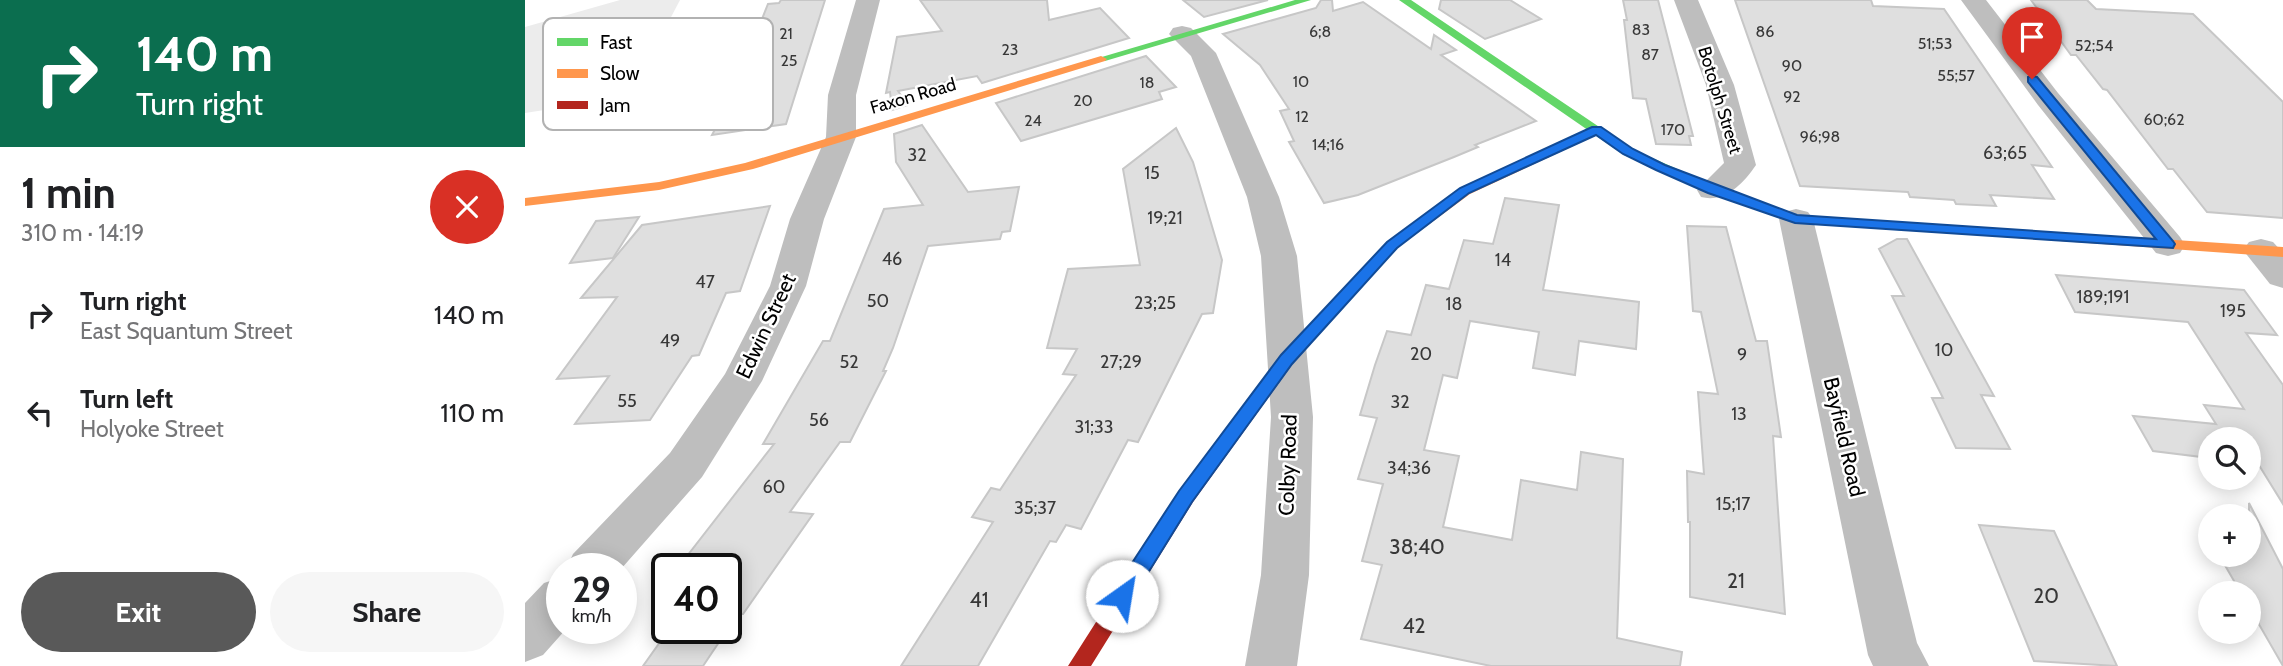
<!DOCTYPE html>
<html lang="en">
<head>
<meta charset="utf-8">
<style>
  body { margin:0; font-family:Cabin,sans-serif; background:#f6f6f6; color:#202124; height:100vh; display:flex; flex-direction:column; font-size:26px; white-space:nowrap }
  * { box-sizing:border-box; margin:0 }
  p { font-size:23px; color:#757577 }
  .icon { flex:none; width:38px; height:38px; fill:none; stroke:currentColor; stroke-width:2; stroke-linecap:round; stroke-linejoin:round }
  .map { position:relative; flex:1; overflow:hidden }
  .sheet { display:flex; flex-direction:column; background:#fff; width:525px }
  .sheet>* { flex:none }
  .hud { background:#0b6e4f; color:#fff; overflow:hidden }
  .fabs { position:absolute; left:1673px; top:427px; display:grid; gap:14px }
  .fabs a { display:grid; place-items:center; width:63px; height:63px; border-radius:50%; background:#fff; box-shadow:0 4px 18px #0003; font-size:35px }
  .speed { position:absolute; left:21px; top:553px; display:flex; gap:14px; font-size:35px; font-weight:700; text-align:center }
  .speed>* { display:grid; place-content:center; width:91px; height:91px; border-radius:50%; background:#fff; box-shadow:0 4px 18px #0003; line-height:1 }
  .speed small { font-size:18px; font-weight:400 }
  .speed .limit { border:4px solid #111; border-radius:10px; background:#fff; color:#111 }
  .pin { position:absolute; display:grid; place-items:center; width:60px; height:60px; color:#fff; margin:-72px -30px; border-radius:50% 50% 50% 0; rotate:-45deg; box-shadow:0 0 7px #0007 }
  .pin .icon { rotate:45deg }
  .me { position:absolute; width:77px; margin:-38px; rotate:32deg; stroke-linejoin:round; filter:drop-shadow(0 0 5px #0008) }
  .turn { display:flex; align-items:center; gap:24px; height:147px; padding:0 21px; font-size:32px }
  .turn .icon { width:91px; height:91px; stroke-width:2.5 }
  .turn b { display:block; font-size:49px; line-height:60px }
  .round { display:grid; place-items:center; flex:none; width:74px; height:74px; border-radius:37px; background:#f6f6f6 }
  .overview { display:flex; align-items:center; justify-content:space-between; height:119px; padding:0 21px }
  h1 { font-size:42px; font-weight:700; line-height:52px }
  .action { display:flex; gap:14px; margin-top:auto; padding:14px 21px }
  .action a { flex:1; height:80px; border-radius:42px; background:#595959; color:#fff; font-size:28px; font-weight:700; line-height:80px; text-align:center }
  .action a+a { background:#f6f6f6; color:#202124 }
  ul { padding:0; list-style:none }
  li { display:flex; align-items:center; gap:21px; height:98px; padding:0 21px }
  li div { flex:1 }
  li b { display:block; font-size:26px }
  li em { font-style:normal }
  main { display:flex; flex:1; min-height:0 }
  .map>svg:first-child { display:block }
  .green { fill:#ececec }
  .building { fill:#dfdfdf; stroke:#c7c7c7; stroke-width:2 }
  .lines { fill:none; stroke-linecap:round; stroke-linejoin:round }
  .street { fill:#bebebe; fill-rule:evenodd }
  .fast { fill:#63d668; fill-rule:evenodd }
  .slow { fill:#ff974d; fill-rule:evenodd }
  .jam { fill:#b3261e; fill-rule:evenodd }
  .route { fill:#1a73e8; stroke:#114b97; stroke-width:2 }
  .labels { text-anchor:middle; stroke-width:5; stroke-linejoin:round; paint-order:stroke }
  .far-number-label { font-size:16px; fill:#383838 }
  .far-street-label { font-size:18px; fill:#000; stroke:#fff }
  .number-label { font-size:18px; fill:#383838 }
  .street-label { font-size:21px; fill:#000; stroke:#fff }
  .near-number-label { font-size:21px; fill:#383838 }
  .key { fill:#fff; stroke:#b2b2b2; stroke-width:2 }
  .key-label { font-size:19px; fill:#000 }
</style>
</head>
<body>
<main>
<section class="sheet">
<div class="hud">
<div class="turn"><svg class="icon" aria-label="right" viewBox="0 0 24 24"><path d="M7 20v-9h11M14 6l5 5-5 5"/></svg><div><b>140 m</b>Turn right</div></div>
</div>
<div class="overview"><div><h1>1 min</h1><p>310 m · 14:19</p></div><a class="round" style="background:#d93025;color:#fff"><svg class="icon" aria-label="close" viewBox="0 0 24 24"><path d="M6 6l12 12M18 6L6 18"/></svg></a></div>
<ul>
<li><svg class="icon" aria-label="right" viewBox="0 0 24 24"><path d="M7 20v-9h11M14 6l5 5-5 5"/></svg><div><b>Turn right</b><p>East Squantum Street</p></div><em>140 m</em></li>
<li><svg class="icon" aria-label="left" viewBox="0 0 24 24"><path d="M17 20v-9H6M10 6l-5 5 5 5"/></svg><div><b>Turn left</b><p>Holyoke Street</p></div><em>110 m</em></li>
</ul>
<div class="action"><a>Exit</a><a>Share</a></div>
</section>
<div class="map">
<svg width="1758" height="666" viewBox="0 0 1758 666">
  <rect width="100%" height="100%" fill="#fff"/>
  <!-- green -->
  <polygon class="green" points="95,0 155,0 104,97 0,113 0,27"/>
  <!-- building -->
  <g class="building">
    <polygon points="256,0 300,0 261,124 187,135 236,43 227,44 243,4 254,3"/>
    <polygon points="395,0 522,0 524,20 575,8 604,38 457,83 452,76 373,91 383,105 367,110 365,92 361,93 372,37 417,31"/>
    <polygon points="658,0 743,0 679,17"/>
    <polygon points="796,0 807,0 808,11 838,2 906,49 909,35 931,50 916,55 1011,121 950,145 953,147 929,157 833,195 799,203 764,142 769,141 755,111 764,109 735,65 698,34 791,8"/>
    <polygon points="916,0 985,0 1016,19 960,39 914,9"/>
    <polygon points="1098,0 1133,0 1168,136 1164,136 1166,145 1131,144 1121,99 1108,98 1099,20 1102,20"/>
    <polygon points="1210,0 1346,0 1348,6 1419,9 1527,167 1507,165 1529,199 1465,195 1471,206 1431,204 1429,200 1385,197 1383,192 1275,186"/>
    <polygon points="1506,0 1562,0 1571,9 1668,14 1758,102 1758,218 1682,212 1648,169 1643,169 1582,90 1578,89 1551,55 1546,55"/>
    <polygon points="621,56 651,87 634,92 637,99 496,141 471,103"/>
    <polygon points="397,125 443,192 494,187 485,231 477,232 475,239 403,246 368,348 358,371 361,371 325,442 315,442 265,512 288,514 218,614 213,614 178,666 118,666 145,628 201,628 201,569 152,569 249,444 238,444 298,341 305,341 359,209 398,205 371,162 369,134"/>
    <polygon points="651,128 668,162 697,260 688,313 677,314 613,442 603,440 556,529 541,525 531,542 525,541 453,666 376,666 468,522 447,517 466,488 475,490 551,375 538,374 552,349 522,348 543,269 615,265 598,169"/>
    <polygon points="980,198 1034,205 1018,290 1114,302 1111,349 1054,341 1050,375 1008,368 1014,332 945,321 932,378 918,375 899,450 934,456 918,527 987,540 996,480 1052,490 1056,452 1098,459 1092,638 1157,652 1155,666 966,666 836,639 857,565 837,561 858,484 833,479 852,418 835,415 850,365 862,331 886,335 901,285 924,289 939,240 968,244"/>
    <polygon points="245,206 215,291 201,293 174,355 167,356 125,420 50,424 84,376 32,379 92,297 56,298 117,225"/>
    <polygon points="114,217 88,258 45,263 71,221"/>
    <polygon points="1162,226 1201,227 1231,341 1242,341 1256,437 1248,436 1260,614 1165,597 1165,522 1163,522 1162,471 1179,474 1173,392 1193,394 1176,312 1168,311"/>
    <polygon points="1372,239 1382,239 1469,396 1456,395 1485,449 1431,448 1407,398 1418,398 1367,296 1379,296 1354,249"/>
    <polygon points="1531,275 1719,290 1752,335 1721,333 1758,385 1758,504 1732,462 1724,462 1724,439 1685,439 1685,458 1628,451 1608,416 1691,424 1679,405 1719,409 1663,322 1550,312"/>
    <polygon points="1724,503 1758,569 1758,666 1724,607 1724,593 1716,593 1694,555 1724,555"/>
    <polygon points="1454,525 1529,531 1592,666 1509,661"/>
  </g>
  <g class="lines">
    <!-- street -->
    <g class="street">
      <polygon points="331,0 355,0 331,95 331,137 299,219 281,286 237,381 177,477 96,569 41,569 48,554 145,453 200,374 245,286 265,219 301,137 303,95"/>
      <path d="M 1149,0 L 1173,0 L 1209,85 L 1231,165 C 1218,184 1200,203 1176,197 L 1172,190 L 1199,163 L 1181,85 Z"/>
      <polygon points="1436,0 1461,0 1533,93 1655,237 1660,245 1655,253 1643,256 1631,253 1513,105"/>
      <polygon points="657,26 666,28 691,53 754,197 772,256 788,417 784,575 772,666 720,666 736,575 746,417 736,256 722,197 666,56 644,34 648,28"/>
      <polygon points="1271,209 1283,212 1288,219 1392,643 1404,666 1348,666 1343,655 1254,219 1259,212"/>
      <polygon points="1736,239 1748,242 1758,253 1758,288 1745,284 1718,250 1724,242"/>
      <polygon points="37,577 37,628 42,628 18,655 0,662 0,603 19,583"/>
    </g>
    <!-- fast -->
    <g class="fast">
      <polygon points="770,0 786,0 580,61 570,59"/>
      <polygon points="874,0 886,0 1107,149 1193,187 1273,215 1385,223 1392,227 1385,231 1266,222 1183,193 1099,155"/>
    </g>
    <!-- slow -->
    <g class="slow">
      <polygon points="576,56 582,59 580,61 228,169 134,190 0,206 0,198 134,182 220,163"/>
      <polygon points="1072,126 1076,127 1076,133 945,194 872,248 769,362 757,362 755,358 757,354 862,242 935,188"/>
      <polygon points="1385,223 1758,247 1758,257 1380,230 1378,227 1380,224"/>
    </g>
    <!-- jam -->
    <polygon class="jam" points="763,352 769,354 771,358 769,362 668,502 566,666 543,666 654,492 757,354"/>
  </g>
  <!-- route -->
  <polygon class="route" points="1507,76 1512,77 1648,241 1650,244 1648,248 1270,223 1183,193 1131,170 1098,154 1071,135 944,193 872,248 767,364 667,502 605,602 597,605 590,602 587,596 590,589 654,491 756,355 862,242 935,188 1067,127 1076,127 1108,149 1140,165 1272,215 1631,239 1503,82 1503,77"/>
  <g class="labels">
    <!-- far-number labels -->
    <g class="far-number-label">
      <text x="1116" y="35">83</text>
      <text x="795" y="37">6;8</text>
      <text x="1240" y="37">86</text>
      <text x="261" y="39">21</text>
      <text x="1410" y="49">51;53</text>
      <text x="1569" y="51">52;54</text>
      <text x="485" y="55">23</text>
      <text x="1125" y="60">87</text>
      <text x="264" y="66">25</text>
      <text x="1267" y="71">90</text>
      <text x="1431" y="81">55;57</text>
      <text x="776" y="87">10</text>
      <text x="622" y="88">18</text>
      <text x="1267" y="102">92</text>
      <text x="558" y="106">20</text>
      <text x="777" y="122">12</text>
      <text x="1639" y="125">60;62</text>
      <text x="508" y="126">24</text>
      <text x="1148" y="135">170</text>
      <text x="1295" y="142">96;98</text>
      <text x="803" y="150">14;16</text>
    </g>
    <!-- far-street labels -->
    <g class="far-street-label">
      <text transform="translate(388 96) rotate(-16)" y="6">Faxon Road</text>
      <text transform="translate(1195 100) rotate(73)" y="6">Botolph Street</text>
    </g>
    <!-- number labels -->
    <g class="number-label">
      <text x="1480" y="159">63;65</text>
      <text x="392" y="161">32</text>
      <text x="627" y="179">15</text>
      <text x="640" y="224">19;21</text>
      <text x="367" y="265">46</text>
      <text x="978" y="266">14</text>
      <text x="180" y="288">47</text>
      <text x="1578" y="303">189;191</text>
      <text x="353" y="307">50</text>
      <text x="630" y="309">23;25</text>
      <text x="929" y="310">18</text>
      <text x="1708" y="317">195</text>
      <text x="145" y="347">49</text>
      <text x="1419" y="356">10</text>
      <text x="896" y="360">20</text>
      <text x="1217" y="361">9</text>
      <text x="324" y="368">52</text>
      <text x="596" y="368">27;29</text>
      <text x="102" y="407">55</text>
      <text x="875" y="408">32</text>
      <text x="1214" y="420">13</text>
      <text x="294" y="426">56</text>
      <text x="569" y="433">31;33</text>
      <text x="884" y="474">34;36</text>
      <text x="249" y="493">60</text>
      <text x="1208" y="510">15;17</text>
      <text x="510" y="514">35;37</text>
    </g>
    <!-- street labels -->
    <g class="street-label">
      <text transform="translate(241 326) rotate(-65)" y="7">Edwin Street</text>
      <text transform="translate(1319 437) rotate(77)" y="7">Bayfield Road</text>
      <text transform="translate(763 465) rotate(-88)" y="7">Colby Road</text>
    </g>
    <!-- near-number labels -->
    <g class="near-number-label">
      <text x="892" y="554">38;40</text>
      <text x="1211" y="588">21</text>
      <text x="1521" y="603">20</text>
      <text x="454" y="607">41</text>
      <text x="889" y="633">42</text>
    </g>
  </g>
  <!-- legend -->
  <rect x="18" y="18" width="230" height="112" rx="10" class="key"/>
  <rect x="32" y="38" width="31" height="8" fill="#63d668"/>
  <rect x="32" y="69" width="31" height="9" fill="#ff974d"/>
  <rect x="32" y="101" width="31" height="8" fill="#b3261e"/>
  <g class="key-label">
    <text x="75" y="49">Fast</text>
    <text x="75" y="80">Slow</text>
    <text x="75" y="112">Jam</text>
  </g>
</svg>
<div class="fabs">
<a><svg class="icon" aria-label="search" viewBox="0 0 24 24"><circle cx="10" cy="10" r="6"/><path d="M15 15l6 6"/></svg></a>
<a>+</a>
<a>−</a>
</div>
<div class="speed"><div>29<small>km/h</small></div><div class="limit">40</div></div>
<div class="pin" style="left:1507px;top:79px;background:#d93025"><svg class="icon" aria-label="arrive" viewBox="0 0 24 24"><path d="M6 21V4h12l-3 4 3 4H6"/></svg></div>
<svg class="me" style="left:597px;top:596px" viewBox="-20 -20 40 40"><circle r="19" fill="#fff"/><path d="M0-13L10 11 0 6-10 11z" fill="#1a73e8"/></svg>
</div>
</main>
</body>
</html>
